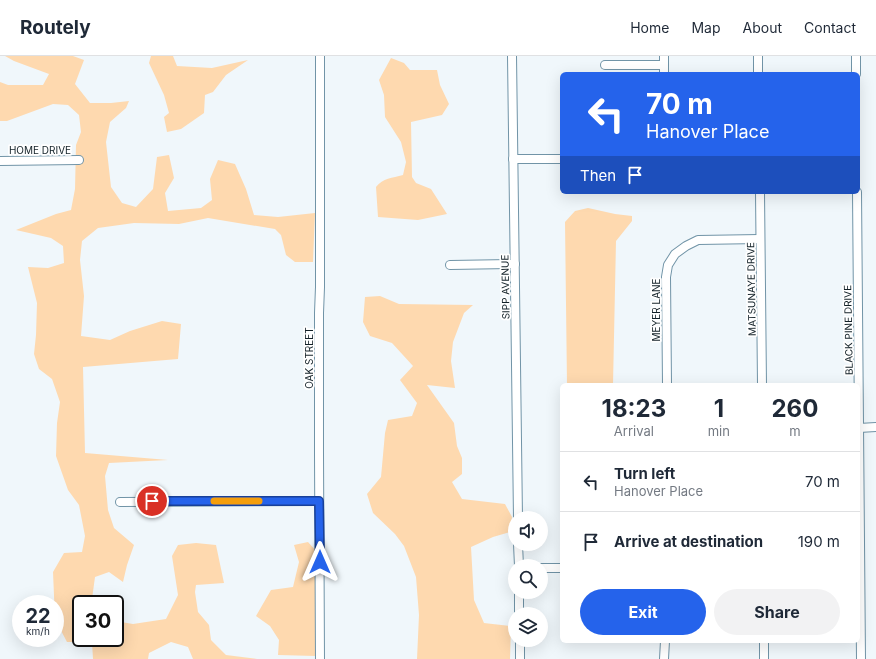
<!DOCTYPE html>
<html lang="en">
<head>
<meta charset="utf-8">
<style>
  body { margin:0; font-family:Inter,sans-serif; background:#f2f2f3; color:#1f2937; height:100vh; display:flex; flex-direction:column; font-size:15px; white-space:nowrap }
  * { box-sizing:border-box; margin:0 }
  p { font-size:13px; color:#747a83 }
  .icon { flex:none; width:22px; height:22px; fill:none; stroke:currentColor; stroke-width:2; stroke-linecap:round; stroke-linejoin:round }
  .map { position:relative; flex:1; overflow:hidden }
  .side { position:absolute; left:560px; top:327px; width:300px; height:260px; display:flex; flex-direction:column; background:#fff; border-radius:6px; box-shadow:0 4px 16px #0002 }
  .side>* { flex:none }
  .banner { position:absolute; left:560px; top:16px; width:300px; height:122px; border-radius:6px; box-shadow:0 4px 16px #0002; background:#2563eb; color:#fff; overflow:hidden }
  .controls { position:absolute; left:508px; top:455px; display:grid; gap:8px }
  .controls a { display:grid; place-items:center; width:40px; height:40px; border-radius:50%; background:#fff; box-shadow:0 4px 16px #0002; font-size:20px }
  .speed { position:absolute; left:12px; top:539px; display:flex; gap:8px; font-size:20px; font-weight:700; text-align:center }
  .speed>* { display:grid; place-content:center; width:52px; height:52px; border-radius:50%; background:#fff; box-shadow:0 4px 16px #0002; line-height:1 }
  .speed small { font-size:10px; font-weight:400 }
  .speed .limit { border:2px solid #111; border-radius:6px; background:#fff; color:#111 }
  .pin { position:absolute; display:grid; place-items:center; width:34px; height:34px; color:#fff; margin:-17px; border:2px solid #fff; border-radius:50%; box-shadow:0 1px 4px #0007 }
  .me { position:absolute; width:44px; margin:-22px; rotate:0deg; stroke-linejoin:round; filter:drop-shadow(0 0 3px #0008) }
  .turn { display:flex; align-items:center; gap:14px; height:84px; padding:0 20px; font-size:18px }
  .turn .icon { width:52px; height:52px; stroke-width:2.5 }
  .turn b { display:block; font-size:28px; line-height:34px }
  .then { display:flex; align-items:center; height:38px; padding:0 20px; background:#0003; gap:8px; font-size:15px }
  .eta { display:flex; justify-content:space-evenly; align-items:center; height:68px; text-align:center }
  .eta b { font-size:24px; font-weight:700; line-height:28px }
  .primary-button { display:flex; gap:8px; margin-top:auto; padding:8px 20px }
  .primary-button a { flex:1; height:46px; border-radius:24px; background:#2563eb; color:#fff; font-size:16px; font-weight:700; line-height:46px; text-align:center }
  .primary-button a+a { background:#f2f2f3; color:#1f2937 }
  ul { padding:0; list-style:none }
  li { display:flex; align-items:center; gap:12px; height:60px; padding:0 20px; border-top:1px solid #e0e1e3 }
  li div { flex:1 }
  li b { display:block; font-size:15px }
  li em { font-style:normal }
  header { display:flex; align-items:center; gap:24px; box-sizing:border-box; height:56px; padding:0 20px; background:#fff; border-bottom:1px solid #e0e1e3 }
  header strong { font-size:19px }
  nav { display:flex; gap:22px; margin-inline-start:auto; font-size:14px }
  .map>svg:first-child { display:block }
  .green { fill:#fed9af }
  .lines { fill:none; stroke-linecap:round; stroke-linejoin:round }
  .minor-casing { stroke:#7194a7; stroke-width:10 }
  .minor { stroke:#fff; stroke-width:8 }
  .route-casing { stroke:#184099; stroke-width:10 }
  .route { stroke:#2563eb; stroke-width:7 }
  .slow { stroke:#f59e0b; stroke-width:7 }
  .labels { text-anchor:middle; stroke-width:3.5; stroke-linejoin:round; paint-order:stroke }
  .street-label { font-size:10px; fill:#122027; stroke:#fff }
</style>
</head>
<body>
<header>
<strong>Routely</strong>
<nav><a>Home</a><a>Map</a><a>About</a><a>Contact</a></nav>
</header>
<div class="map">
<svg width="876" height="603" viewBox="0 0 876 603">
  <rect width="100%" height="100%" fill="#f0f7fb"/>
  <!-- green -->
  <g class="green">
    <polygon points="5,0 73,0 84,4 75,28 90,47 111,47 129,45 126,52 110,66 106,86 111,131 122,147 136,151 153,133 157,101 169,99 174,122 165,137 168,155 201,152 212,144 210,123 218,104 235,108 246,133 254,159 278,161 315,157 313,206 295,206 286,199 281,179 275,173 208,162 179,168 134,167 98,172 82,185 80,204 84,240 81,280 110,284 130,275 162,265 181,268 178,303 83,311 85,397 168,404 109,407 105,420 108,454 114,472 134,489 127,509 123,526 109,516 95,521 92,543 95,548 81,548 81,582 115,582 115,565 133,568 166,563 178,539 172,500 178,489 196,487 216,489 224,527 196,529 195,536 198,556 209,569 211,584 226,599 257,603 193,603 188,591 171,586 149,597 148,603 93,603 92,586 67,586 55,563 53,516 64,497 82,496 85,480 79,449 68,434 56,400 57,367 60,346 52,323 39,313 34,298 36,279 37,247 28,211 48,212 64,207 63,190 51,182 16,174 56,158 71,154 75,133 76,89 81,76 79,59 68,49 53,48 7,65 0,65 0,26 8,29 43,29 49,18 14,5"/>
    <polygon points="151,0 173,0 177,10 212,12 248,4 226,19 213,36 205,39 204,57 181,73 167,76 164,61 169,57 164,39 149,7"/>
    <path d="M 391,2 L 404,7 L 410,14 L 437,14 L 440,29 L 449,48 L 442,59 L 411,66 L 412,121 L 416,127 L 431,133 L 447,158 L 418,164 L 378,161 L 376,131 C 383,122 392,122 403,119 L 406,106 L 401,86 L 385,61 L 384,39 L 379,24 Z"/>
    <polygon points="588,152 615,158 632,160 632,165 616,185 613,329 567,329 565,166 575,155"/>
    <polygon points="380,240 399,248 473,249 464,257 453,286 451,305 455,332 427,329 454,367 457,390 462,402 462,418 452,426 462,443 505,448 512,461 510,476 493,481 471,491 474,544 484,567 511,570 510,603 417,603 419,559 416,521 404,490 395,478 373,457 367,438 381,421 385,377 388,364 412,360 417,347 400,324 413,310 392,287 370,280 363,266 365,241"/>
    <polygon points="308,486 316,495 316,600 278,599 279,584 270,570 256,560 271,534 293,531 299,506 294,489"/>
  </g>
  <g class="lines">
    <!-- minor casing -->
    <g class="minor-casing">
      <g id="minor">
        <polyline points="512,0 518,462"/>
        <polyline points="664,0 664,18"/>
        <polyline points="758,0 758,18"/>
        <polyline points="856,0 856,18"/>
        <polyline points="605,9 664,9"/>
        <polyline points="513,103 562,103"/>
        <polyline points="0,105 79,104"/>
        <polyline points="760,136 762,329"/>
        <polyline points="857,136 861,603"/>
        <polyline points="450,209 515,208"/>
        <polyline points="667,329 666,221 668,209 675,198 686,190 698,184 760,183"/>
        <polyline points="859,372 876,371"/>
        <polyline points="120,446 319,445"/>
        <polyline points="518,488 519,510"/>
        <polyline points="541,512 562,512"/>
        <polyline points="519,536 519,558"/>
        <polyline points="520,584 520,603"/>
        <polyline points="764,585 764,603"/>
        <polyline points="320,603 319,397 319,257 320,231 320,0"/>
        <polyline points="664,603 665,585"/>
      </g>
    </g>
    <!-- minor -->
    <use href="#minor" class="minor"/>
  </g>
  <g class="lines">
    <!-- route casing -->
    <g class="route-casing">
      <polyline id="route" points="152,445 319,445 320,506"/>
    </g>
    <!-- route -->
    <use href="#route" class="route"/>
    <!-- slow -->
    <polyline class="slow" points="214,445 259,445"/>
  </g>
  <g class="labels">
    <!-- street labels -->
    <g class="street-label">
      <text x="40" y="98">HOME DRIVE</text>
      <text transform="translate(505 231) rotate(-91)" y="4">SIPP AVENUE</text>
      <text transform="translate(751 233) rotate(-91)" y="4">MATSUNAYE DRIVE</text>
      <text transform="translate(656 254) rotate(-90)" y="4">MEYER LANE</text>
      <text transform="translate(848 274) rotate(-91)" y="4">BLACK PINE DRIVE</text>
      <text transform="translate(309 302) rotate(-90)" y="4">OAK STREET</text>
    </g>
  </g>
</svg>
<div class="controls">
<a><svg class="icon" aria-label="sound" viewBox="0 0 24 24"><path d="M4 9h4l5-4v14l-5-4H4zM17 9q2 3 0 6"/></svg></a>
<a><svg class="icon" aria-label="search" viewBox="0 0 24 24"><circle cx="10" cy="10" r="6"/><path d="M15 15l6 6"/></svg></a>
<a><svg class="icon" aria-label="layers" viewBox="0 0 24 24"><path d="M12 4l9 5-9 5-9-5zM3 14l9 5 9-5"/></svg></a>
</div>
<div class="speed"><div>22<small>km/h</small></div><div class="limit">30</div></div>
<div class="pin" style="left:152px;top:445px;background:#d93025"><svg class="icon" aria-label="arrive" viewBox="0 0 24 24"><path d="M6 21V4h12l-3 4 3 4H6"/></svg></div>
<svg class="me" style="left:320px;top:506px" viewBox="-20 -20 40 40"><path d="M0-17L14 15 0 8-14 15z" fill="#2563eb" stroke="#fff" stroke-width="4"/></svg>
<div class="banner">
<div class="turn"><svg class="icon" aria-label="left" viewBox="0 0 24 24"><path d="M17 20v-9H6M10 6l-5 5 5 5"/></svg><div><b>70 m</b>Hanover Place</div></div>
<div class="then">Then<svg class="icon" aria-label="arrive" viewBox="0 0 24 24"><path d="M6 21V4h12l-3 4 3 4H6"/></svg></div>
</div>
<section class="side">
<div class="eta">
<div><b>18:23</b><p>Arrival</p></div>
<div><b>1</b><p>min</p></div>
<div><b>260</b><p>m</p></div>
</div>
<ul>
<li><svg class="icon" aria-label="left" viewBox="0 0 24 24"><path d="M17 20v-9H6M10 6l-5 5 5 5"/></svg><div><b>Turn left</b><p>Hanover Place</p></div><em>70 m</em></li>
<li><svg class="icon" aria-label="arrive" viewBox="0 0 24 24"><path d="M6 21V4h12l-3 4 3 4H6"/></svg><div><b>Arrive at destination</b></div><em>190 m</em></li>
</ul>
<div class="primary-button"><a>Exit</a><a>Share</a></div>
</section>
</div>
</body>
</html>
